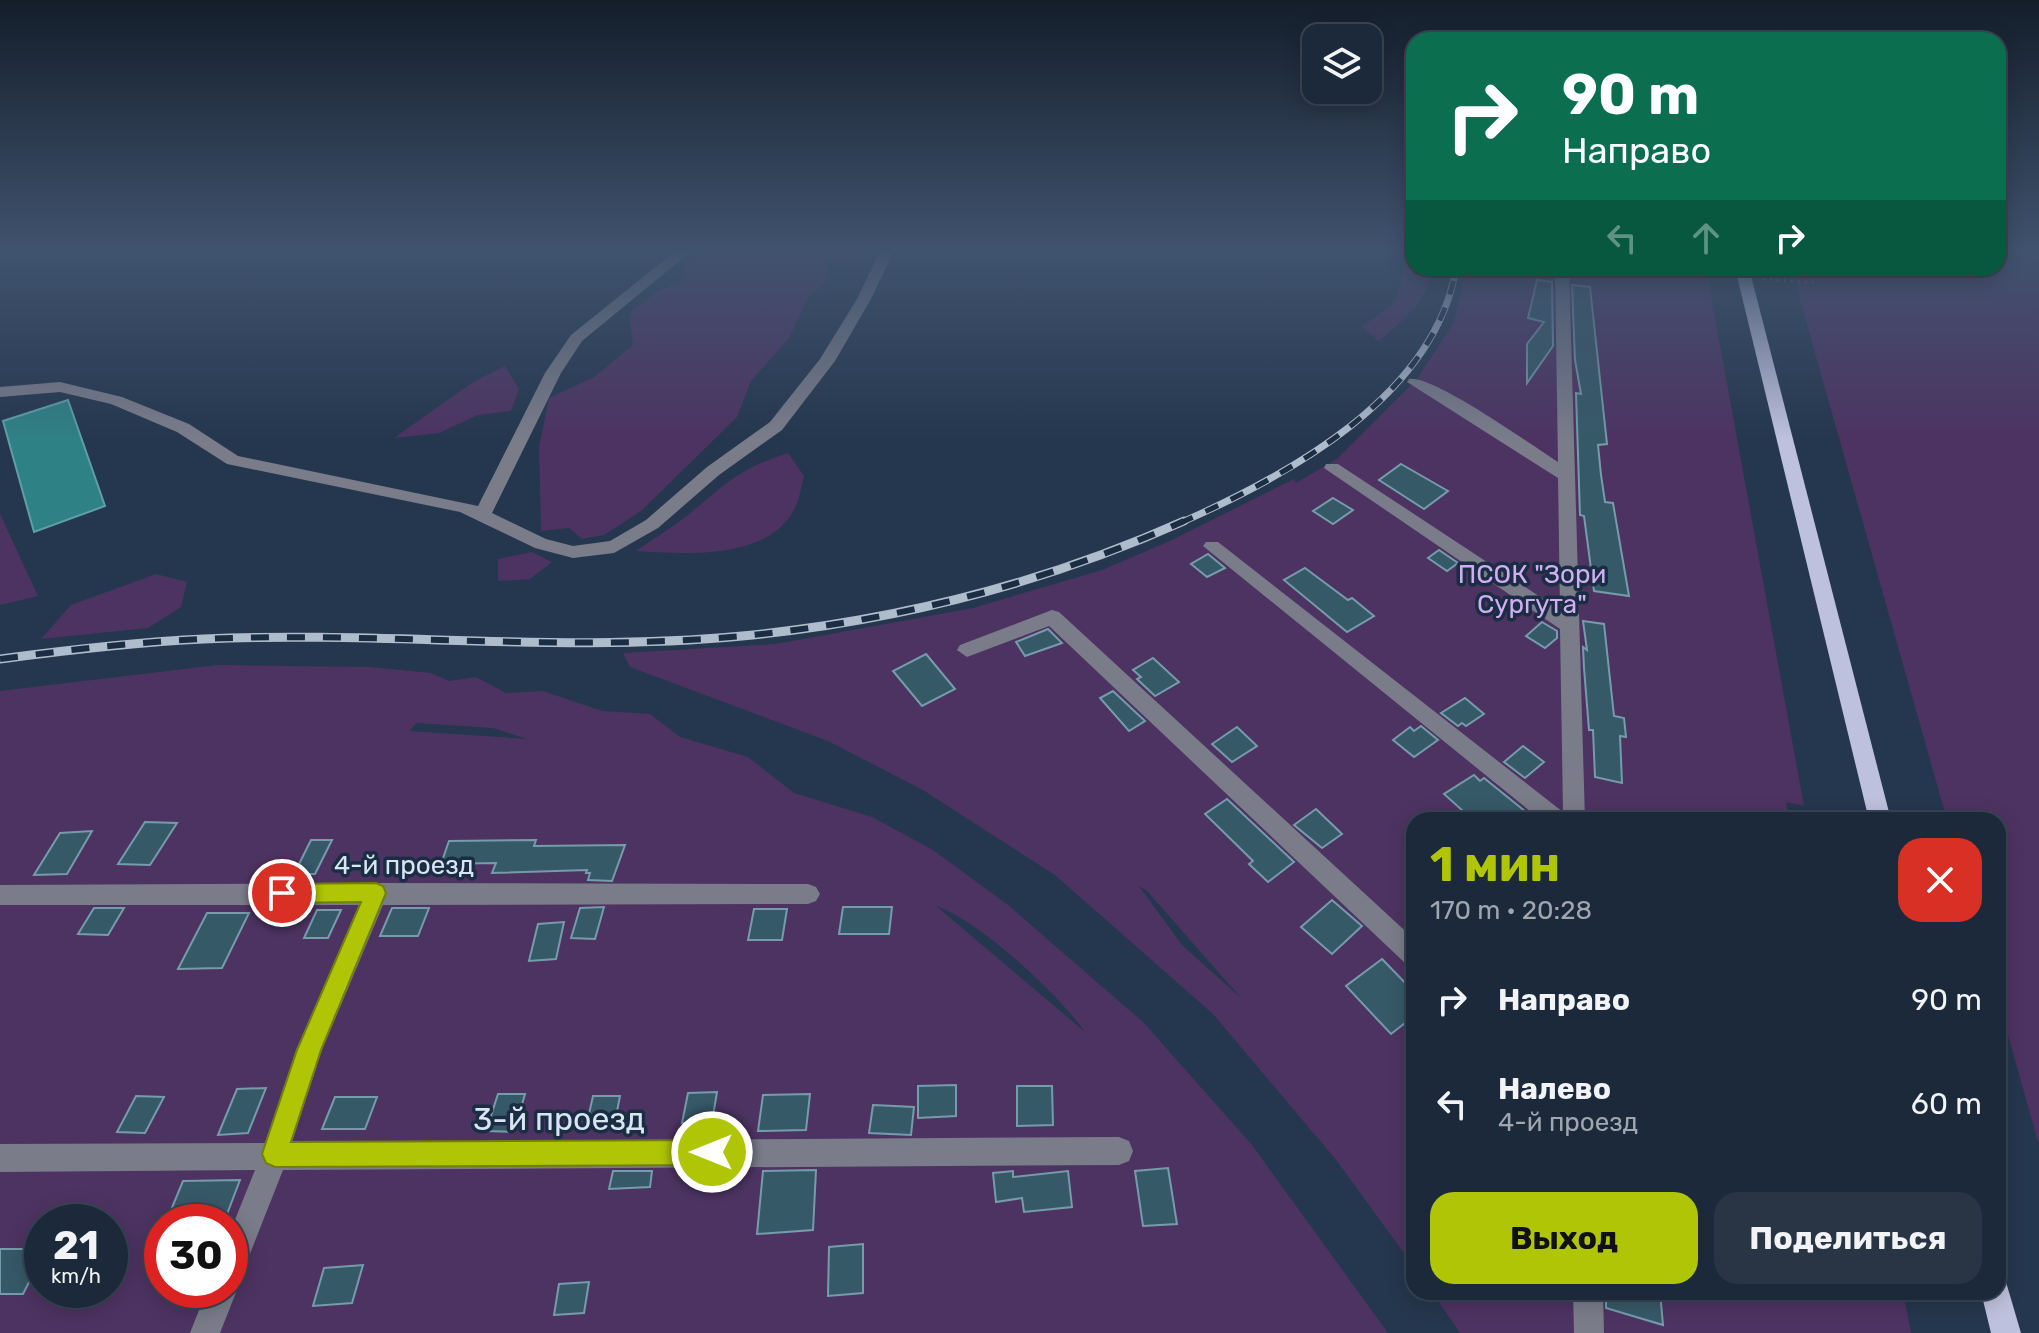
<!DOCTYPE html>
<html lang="ru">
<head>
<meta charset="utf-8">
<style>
  body { margin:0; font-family:Rubik,sans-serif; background:#293545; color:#f1f3f6; height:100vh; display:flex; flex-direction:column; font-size:30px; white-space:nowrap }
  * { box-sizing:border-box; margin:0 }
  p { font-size:26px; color:#a0a6af }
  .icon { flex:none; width:44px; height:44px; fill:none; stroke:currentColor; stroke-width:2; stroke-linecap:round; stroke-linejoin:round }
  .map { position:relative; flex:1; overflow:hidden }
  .side { position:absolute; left:1406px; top:812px; width:600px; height:488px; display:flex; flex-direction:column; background:#1c293a; border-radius:24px; box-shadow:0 4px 20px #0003,0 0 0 2px #3a4554 }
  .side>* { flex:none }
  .guide { position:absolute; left:1406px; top:32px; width:600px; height:244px; border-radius:24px; box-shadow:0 4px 20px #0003,0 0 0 2px #3a4554; background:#0b6e4f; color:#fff; overflow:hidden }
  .tools { position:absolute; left:1302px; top:24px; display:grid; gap:16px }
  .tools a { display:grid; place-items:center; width:80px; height:80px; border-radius:16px; background:#1c293a; box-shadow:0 4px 20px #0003,0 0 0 2px #3a4554; font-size:40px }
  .speed { position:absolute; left:24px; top:1204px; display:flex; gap:16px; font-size:40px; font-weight:700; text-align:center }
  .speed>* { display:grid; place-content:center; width:104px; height:104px; border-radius:50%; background:#1c293a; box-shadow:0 4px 20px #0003,0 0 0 2px #3a4554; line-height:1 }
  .speed small { font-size:20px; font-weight:400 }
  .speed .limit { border:12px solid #d22; background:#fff; color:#111 }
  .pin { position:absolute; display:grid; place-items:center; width:68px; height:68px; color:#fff; margin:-34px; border:4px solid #fff; border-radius:50%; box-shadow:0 2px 8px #0007 }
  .me { position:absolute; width:88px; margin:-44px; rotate:270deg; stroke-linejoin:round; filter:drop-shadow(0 0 6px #0008) }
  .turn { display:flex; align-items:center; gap:28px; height:168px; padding:0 24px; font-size:36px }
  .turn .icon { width:104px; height:104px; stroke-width:2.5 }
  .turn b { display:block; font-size:56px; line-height:68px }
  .lanes { display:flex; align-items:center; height:76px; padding:0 24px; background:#0003; justify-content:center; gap:40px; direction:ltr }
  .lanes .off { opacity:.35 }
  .round { display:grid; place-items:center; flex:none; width:84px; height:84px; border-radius:24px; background:#293545 }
  .head { display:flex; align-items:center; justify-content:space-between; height:136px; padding:0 24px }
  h1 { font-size:48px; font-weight:700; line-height:60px; color:#afc505 }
  .button { display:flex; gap:16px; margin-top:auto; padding:16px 24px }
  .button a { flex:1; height:92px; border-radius:24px; background:#afc505; color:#111; font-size:32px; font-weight:700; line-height:92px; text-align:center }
  .button a+a { background:#293545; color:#f1f3f6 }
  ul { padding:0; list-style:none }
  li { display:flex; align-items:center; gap:24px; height:104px; padding:0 24px }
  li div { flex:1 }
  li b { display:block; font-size:30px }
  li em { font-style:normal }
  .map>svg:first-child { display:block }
  .green { fill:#4d3362; fill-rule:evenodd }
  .water { fill:#2e8185; stroke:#619fa6; stroke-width:2 }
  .building { fill:#365968; stroke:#769bab; stroke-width:2 }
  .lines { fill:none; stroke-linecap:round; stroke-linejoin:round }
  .path { stroke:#617185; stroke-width:3; stroke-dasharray:2 5; stroke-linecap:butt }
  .minor { fill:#7a7c8a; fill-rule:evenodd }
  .major { fill:#bec1dd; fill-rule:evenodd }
  .rail-far1-casing { stroke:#afbccc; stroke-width:7 }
  .rail-casing { stroke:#afbccc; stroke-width:9 }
  .rail-far1 { stroke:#1b2d43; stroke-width:5; stroke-dasharray:14; stroke-linecap:butt }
  .rail { stroke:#1b2d43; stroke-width:6; stroke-dasharray:18; stroke-linecap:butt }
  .route { fill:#afc505; stroke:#728003; stroke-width:2 }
  .labels { text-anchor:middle; stroke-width:7; stroke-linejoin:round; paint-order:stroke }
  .park-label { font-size:26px; fill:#d1adf3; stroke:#1b2d43 }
  .street-label { font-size:26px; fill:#d9e5f3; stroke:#1b2d43 }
  .near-street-label { font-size:32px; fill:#d9e5f3; stroke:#1b2d43 }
</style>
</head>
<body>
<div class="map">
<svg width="2039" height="1333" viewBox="0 0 2039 1333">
  <rect width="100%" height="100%" fill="#25374e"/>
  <!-- green -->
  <g class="green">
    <polygon points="702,253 865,253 850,262 826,262 829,278 808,298 789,338 751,381 737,417 641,511 604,535 582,539 569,528 541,531 539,447 549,398 594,377 633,345 629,314 659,290 681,282 688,265"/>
    <path d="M 1405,253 L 1414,253 L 1414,268 L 1433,268 C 1427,301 1404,320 1379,341 L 1361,326 C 1403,302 1399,300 1405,253 Z"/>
    <polygon points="1998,253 2039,253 2039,1145 1998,1000 1998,820 1947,820 1791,268 1998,268"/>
    <path d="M 1467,268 L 1706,268 L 1804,806 L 1786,802 L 1789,820 L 1414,820 L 1414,1267 L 1337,1161 L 1213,1014 L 1055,875 L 923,790 L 828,741 L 630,667 L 623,653 L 776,644 L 973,608 L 1102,570 L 1172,540 L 1294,479 L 1296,483 L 1338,458 L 1417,379 L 1454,322 ZM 1139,886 L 1147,891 L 1242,999 L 1182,945 Z"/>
    <polygon points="505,366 519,389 511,411 478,415 439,433 394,438 473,382"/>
    <path d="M 788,453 L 804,476 C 801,486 800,497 796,506 C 771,561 684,554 636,551 C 653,539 671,528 688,515 C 727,483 738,469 788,453 Z"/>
    <polygon points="0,514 38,596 0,605"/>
    <polygon points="532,552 552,562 530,579 498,581 498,559"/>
    <polygon points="156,574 187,582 181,607 148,628 41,639 71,605"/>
    <path d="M 218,665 L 369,667 L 431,673 L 449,681 L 476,677 L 506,693 L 543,691 L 602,711 L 650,714 L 680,737 L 748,757 L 794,793 L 872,817 L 933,850 L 1008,905 L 1144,1023 L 1252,1145 L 1388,1333 L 0,1333 L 0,691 ZM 416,723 L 493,728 L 527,739 L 410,731 ZM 936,906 C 980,921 1058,994 1085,1032 ZM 42,1222 L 110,1222 L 110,1290 L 42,1290 ZM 162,1222 L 230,1222 L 230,1290 L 162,1290 Z"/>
    <polygon points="1432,1292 1903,1292 1911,1333 1460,1333"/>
  </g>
  <!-- water -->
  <polygon class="water" points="68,400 105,506 34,532 3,421"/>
  <!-- building -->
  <g class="building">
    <polygon points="1537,280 1552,282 1553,346 1527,383 1527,344 1544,322 1528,318"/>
    <polygon points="1572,285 1590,287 1607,444 1598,445 1601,475 1605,502 1613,503 1629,596 1594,591 1584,516 1580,515 1576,393 1581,394 1575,360"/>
    <polygon points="1401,464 1448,491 1424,509 1379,480"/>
    <polygon points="1333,498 1353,510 1333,524 1313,511"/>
    <polygon points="1439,550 1458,563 1447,571 1428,558"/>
    <polygon points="1208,554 1225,568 1207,577 1191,564"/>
    <polygon points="1305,568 1348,600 1352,598 1374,616 1347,632 1284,580"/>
    <polygon points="1583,621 1604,624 1614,716 1624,718 1626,737 1620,736 1622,783 1595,777 1593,730 1589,730 1584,668 1583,647 1587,650"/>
    <polygon points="1542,622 1557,631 1557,638 1545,648 1526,636"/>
    <polygon points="1048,629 1062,643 1025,656 1016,642"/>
    <polygon points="926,654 955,689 922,706 893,671"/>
    <polygon points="1153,658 1179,682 1155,696 1137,679 1141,677 1133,670"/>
    <polygon points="1113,691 1145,721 1129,731 1100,698"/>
    <polygon points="1465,698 1484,714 1466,726 1462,723 1458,726 1441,713"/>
    <polygon points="1421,726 1438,740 1414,757 1393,740 1410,727 1414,731"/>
    <polygon points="1237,727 1257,746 1232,762 1212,744"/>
    <polygon points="1523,746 1544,762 1525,778 1504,762"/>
    <polygon points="1474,775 1480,781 1484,778 1536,820 1473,820 1444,794"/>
    <polygon points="1227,799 1294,862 1268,882 1249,864 1253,861 1205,814"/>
    <polygon points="1316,809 1342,834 1322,848 1294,825"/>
    <polygon points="145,822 177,823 150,865 118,864"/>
    <polygon points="92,831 67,874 34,875 60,833"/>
    <polygon points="311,840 332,840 315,874 294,874"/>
    <polygon points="536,840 534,846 625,845 612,881 588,880 590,873 586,873 587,870 492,873 496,863 441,864 449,841"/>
    <polygon points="1332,900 1362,926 1332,954 1301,927"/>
    <polygon points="604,907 595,939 571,938 580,908"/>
    <polygon points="843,907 892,907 889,934 839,934"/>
    <polygon points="94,908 124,908 108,935 78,934"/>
    <polygon points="392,908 429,908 418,936 380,936"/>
    <polygon points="754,909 787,909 782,940 748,940"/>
    <polygon points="317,910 341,910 328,938 304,938"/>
    <polygon points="207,913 249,913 222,968 178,969"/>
    <polygon points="564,922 556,959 529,961 538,924"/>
    <polygon points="1382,959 1414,992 1414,1016 1391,1034 1346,986"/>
    <polygon points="956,1085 956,1116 918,1118 918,1086"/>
    <polygon points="1017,1086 1052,1086 1053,1125 1017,1126"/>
    <polygon points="266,1088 248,1133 218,1135 237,1089"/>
    <polygon points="717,1092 712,1122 682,1123 688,1093"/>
    <polygon points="498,1094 525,1094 514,1132 486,1131"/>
    <polygon points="810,1094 806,1130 758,1131 763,1095"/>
    <polygon points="136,1096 164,1097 145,1133 117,1132"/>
    <polygon points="593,1096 620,1096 614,1127 586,1127"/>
    <polygon points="335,1097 377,1097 365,1129 322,1129"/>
    <polygon points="873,1105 914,1107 911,1135 869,1133"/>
    <polygon points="1168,1168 1177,1224 1143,1226 1135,1171"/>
    <polygon points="816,1170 813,1230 757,1234 763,1171"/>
    <polygon points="613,1171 652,1171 650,1187 609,1189"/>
    <polygon points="1013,1171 1013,1177 1068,1171 1072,1207 1024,1212 1022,1198 996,1202 993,1173"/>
    <polygon points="240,1180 224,1222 166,1222 183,1181"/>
    <polygon points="863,1244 863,1293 828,1296 829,1247"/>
    <polygon points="0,1249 42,1249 42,1257 23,1294 0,1294"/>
    <polygon points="363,1265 352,1303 313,1306 324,1268"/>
    <polygon points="589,1282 584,1313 554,1315 559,1284"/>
    <polygon points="1606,1292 1660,1292 1663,1325 1606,1308"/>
  </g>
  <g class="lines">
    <!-- path -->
    <polyline class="path" points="1763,279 1819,283"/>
    <!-- minor -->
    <g class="minor">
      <polygon points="673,253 689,253 582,341 561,373 492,513 546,539 573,546 610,541 646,520 707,467 770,422 820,359 857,299 879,253 893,253 871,299 835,361 782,430 719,475 658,528 614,553 573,558 535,548 460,512 227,464 177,432 111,404 60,392 0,397 0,387 60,382 122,397 189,424 238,456 478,506 545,373 571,335"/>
      <path d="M 1555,268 L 1569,268 L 1585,820 L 1541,820 L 1203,546 L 1206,542 L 1218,542 L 1563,812 L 1560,629 L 1324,468 L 1326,464 L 1338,464 L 1560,610 L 1558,478 L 1407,382 L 1409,379 C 1432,374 1533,446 1558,462 Z"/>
      <polygon points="1052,610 1059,612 1414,939 1414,966 1405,963 1049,626 967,657 957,650 960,645"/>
      <polygon points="376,883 808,884 816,887 820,894 816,901 808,904 383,905 322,1050 292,1142 1119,1137 1129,1141 1133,1151 1129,1161 1119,1165 283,1170 240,1279 234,1282 237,1290 220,1333 190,1333 207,1290 230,1290 230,1232 255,1170 0,1172 0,1144 265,1143 296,1050 359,905 0,905 0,885"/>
      <polygon points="1573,1292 1603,1292 1604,1333 1574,1333"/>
    </g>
    <!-- major -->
    <g class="major">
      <polygon points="1735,268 1749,268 1891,820 1869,820"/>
      <polygon points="1998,1278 2006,1282 2021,1333 1991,1333 1981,1292 1998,1292"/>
    </g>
    <!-- rail-far1 casing -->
    <g class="rail-far1-casing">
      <path id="rail-far1" d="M 1180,523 C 1287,476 1435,397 1456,268"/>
    </g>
    <!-- rail casing -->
    <g class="rail-casing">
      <path id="rail" d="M 0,659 C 68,650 136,642 204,639 C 383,631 563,653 742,636 C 896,621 1043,584 1184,521"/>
    </g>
    <!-- rail-far1 -->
    <use href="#rail-far1" class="rail-far1"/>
    <!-- rail -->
    <use href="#rail" class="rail"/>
  </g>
  <!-- sky -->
  <linearGradient id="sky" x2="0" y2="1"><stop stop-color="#141e2b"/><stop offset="0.57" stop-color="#40536e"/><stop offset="1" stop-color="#40536e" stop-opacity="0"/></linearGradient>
  <rect width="2039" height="440" fill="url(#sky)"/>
  <!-- route -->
  <polygon class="route" points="376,883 383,886 386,893 321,1050 291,1142 712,1140 721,1144 725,1152 721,1161 712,1165 275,1167 266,1163 262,1154 297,1050 361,902 282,903 274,900 271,893 274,887 282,884"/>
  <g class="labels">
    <!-- park labels -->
    <g class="park-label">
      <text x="1532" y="583">ПСОК "Зори<tspan x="1532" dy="30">Сургута"</tspan></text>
    </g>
    <!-- street labels -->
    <g class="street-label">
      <text x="404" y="874">4-й проезд</text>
    </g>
    <!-- near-street labels -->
    <g class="near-street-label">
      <text x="559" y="1130">3-й проезд</text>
    </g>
  </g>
</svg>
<div class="tools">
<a><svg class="icon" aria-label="layers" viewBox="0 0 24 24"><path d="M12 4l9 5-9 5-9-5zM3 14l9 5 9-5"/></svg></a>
</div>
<div class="speed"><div>21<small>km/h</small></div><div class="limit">30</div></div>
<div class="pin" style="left:282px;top:893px;background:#d93025"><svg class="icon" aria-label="arrive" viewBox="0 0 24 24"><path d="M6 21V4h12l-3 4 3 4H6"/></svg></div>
<svg class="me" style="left:712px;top:1152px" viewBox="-20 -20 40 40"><circle r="17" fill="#afc505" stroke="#fff" stroke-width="3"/><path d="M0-11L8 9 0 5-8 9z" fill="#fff"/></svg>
<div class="guide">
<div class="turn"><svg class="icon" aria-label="right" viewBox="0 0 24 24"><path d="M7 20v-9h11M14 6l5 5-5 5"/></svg><div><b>90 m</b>Направо</div></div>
<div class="lanes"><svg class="icon off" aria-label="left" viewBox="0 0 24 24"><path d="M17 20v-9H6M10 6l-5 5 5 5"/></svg><svg class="icon off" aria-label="ahead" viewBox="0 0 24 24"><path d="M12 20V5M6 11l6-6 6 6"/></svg><svg class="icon" aria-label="right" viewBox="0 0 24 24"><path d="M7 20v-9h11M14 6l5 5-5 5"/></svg></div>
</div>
<section class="side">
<div class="head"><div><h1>1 мин</h1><p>170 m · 20:28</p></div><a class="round" style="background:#d93025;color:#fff"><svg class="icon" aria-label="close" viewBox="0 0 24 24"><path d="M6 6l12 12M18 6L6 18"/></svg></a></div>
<ul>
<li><svg class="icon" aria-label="right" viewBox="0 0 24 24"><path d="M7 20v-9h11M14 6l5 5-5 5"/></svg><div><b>Направо</b></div><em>90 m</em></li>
<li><svg class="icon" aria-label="left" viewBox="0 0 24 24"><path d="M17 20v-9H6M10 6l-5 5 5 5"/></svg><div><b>Налево</b><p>4-й проезд</p></div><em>60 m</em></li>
</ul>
<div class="button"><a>Выход</a><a>Поделиться</a></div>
</section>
</div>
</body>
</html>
